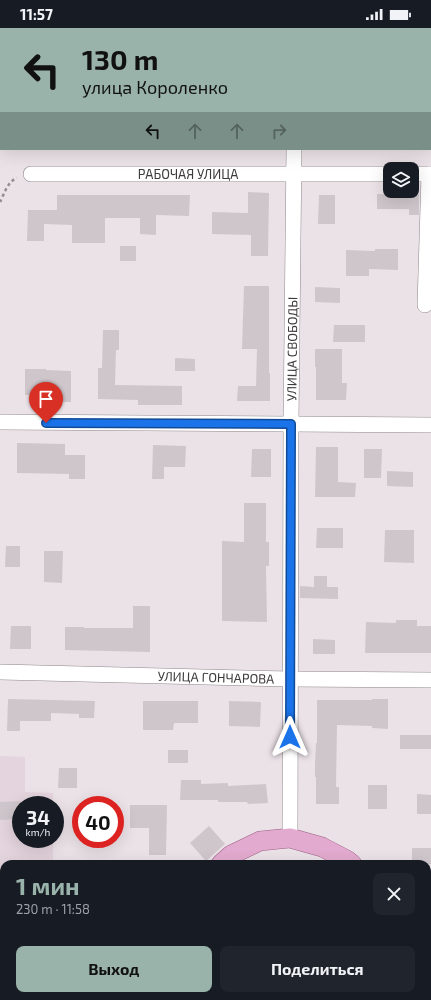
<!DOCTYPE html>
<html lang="ru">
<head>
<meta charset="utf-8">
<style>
  body { margin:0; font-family:"Exo 2",sans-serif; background:#20242c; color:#f1f3f6; height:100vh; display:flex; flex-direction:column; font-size:15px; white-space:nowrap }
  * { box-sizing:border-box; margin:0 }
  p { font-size:13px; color:#9ea1a6 }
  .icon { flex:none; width:22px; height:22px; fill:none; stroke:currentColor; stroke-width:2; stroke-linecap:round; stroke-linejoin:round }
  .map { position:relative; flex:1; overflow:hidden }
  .side { position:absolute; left:0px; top:832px; width:431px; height:140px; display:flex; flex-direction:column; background:#171b24; border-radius:12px 12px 0 0; box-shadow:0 4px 16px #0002 }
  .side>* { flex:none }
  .top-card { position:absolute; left:0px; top:0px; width:431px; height:122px; box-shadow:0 4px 16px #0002; background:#99b3aa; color:#111; overflow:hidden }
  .buttons { position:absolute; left:383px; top:134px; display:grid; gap:8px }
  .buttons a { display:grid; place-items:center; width:36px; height:36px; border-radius:8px; background:#171b24; box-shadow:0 4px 16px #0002; font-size:20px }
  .speed { position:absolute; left:12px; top:768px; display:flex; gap:8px; font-size:20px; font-weight:700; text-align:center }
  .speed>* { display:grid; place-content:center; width:52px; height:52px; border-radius:50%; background:#171b24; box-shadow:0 4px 16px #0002; line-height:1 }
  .speed small { font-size:10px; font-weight:400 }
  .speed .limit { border:6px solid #d22; background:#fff; color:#111 }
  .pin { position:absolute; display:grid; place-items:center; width:34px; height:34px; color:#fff; margin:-41px -17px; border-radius:50% 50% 50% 0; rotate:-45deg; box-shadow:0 0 4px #0007 }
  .pin .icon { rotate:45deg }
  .me { position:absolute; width:44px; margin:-22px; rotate:0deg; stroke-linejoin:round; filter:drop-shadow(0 0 3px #0008) }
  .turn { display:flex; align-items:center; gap:14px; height:84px; padding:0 16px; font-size:18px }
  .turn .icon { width:52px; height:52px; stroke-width:2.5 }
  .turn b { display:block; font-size:28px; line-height:34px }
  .lanes { display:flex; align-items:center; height:38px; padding:0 16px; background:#0003; justify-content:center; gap:20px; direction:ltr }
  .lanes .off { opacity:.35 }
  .round { display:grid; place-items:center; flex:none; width:42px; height:42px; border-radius:8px; background:#20242c }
  .headline { display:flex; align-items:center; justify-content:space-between; height:68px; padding:0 16px }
  h1 { font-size:24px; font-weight:700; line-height:30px; color:#99b3aa }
  .cta { display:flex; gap:8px; margin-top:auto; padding:8px 16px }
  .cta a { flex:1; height:46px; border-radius:8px; background:#99b3aa; color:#111; font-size:16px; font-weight:700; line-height:46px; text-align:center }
  .cta a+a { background:#20242c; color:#f1f3f6 }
  .status { display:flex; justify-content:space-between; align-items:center; height:28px; padding:0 20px; background:#171b24; direction:ltr }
  .status svg { height:11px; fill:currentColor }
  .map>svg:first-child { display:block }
  .built { fill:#e4d4dd }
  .building { fill:#cfc6cb }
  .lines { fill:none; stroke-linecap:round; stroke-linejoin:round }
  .minor-casing { stroke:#8e868a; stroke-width:16 }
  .major-casing { stroke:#9c5e86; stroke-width:20 }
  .path { stroke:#938d91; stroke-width:2.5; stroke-dasharray:3 3; stroke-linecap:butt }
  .minor { stroke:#fff; stroke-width:15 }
  .major { stroke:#e2aace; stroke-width:19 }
  .route-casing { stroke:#114b97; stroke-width:10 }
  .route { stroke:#1a73e8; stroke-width:7 }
  .labels { text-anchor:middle; stroke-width:3; stroke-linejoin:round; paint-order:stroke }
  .street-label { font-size:13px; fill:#3e3b3d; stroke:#fff }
</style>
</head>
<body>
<div class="status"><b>11:57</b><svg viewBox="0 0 49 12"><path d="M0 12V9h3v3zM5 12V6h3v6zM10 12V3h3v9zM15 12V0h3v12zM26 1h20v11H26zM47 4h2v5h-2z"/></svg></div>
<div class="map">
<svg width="431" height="972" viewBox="0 0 431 972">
  <rect width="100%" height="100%" fill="#ebe2e7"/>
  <!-- built -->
  <polygon class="built" points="0,728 25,729 25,764 53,765 53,777 21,777 21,811 53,811 53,836 4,836 4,879 0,879"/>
  <!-- building -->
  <g class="building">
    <polygon points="248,164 269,165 268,228 251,228 251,207 212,206 212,184 248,185"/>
    <polygon points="377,166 419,166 419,187 409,187 409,181 377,181"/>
    <polygon points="57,167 190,167 189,188 156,187 156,207 140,206 140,190 105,190 105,215 72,215 72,197 44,196 44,213 27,213 28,182 57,182"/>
    <polygon points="319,167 335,167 335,196 318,196"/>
    <rect x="120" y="218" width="16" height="15"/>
    <polygon points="375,221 398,221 398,242 369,241 369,248 346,248 346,222 375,223"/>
    <polygon points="244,258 269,258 269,345 270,345 270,373 237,373 238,358 256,358 257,321 242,321"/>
    <polygon points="315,259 340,260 340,275 315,274"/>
    <polygon points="334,297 365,297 365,314 333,314"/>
    <polygon points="103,302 119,302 119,322 116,322 115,357 182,358 182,377 138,377 138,372 98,371 98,340 102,340"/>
    <polygon points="315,321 342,321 342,355 347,355 346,372 316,372 316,339 315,339"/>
    <polygon points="175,330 195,331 195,343 175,343"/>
    <polygon points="25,341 46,341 46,342 71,343 71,374 51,374 51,367 25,367"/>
    <polygon points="17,415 65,416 65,427 85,427 85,451 69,451 69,446 17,445"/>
    <polygon points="153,417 186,418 185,439 164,439 164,451 152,451"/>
    <polygon points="316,419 338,419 338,454 356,455 355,469 315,469"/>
    <polygon points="252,421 271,421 271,449 251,449"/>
    <polygon points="364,421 382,421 381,450 364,450"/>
    <polygon points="387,443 413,444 413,459 387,458"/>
    <polygon points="244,475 266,475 266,514 269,514 269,538 266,538 267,594 222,593 222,513 244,514"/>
    <polygon points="317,500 343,500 343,520 316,520"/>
    <polygon points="385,502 414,502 414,535 384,534"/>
    <polygon points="6,518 20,518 20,539 5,539"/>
    <polygon points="44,523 63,523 62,555 44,554"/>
    <polygon points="314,548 327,548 327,559 338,559 338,571 300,570 300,558 314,559"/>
    <polygon points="133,578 150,578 150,624 65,622 65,599 84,599 84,600 133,600"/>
    <polygon points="396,592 417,592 417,598 431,598 431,625 365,625 366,594 396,595"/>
    <polygon points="11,598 31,598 31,621 10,621"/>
    <polygon points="313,611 335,612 335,626 313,626"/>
    <polygon points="8,671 95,673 94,690 79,690 79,686 51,685 51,693 20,693 20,703 7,703"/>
    <polygon points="372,671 388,671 388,701 372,700 372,698 337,697 336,759 339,759 339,776 316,776 316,749 315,749 315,736 316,715 317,715 317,672 372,672"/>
    <polygon points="143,673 198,673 198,695 174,695 173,702 143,702"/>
    <polygon points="229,673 261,674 260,699 229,698"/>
    <rect x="400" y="707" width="31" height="14"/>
    <rect x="168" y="722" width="20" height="13"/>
    <polygon points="59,740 77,740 77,760 58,760"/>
    <polygon points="181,752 201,752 201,756 228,755 228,758 266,756 268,775 248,776 247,774 218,774 218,772 180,772"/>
    <rect x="368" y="757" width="19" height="24"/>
    <polygon points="417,766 431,767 431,786 417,786"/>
    <polygon points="21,773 21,791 0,792 0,774"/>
    <polygon points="130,777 167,777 166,827 149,827 149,800 130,800"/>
    <polygon points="209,798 225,816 206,833 190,815"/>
    <rect x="412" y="820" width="19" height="16"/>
  </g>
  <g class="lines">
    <!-- minor casing -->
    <g class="minor-casing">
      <g id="minor">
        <polyline points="295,1 296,0"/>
        <path id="s1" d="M 31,146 L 390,146"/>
        <polyline points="412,146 431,146"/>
        <polyline points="425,277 429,146"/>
        <polyline points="0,394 431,397"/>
        <path id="s2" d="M 0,644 L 290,651 L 431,652"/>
        <path id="s3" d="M 290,810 L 291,396 L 294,121"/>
      </g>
    </g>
    <!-- major casing -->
    <g class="major-casing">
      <g id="major">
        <polyline points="221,836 231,827 260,813 290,810 322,819 347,832 352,836"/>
        <polyline points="0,903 4,903"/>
        <polyline points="427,903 431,903"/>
        <polyline points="216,968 220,972"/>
        <polyline points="365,972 369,968"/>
      </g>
    </g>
    <!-- path -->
    <path class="path" d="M 0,174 C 4,166 8,153 17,150"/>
    <!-- minor -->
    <use href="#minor" class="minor"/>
    <!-- major -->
    <use href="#major" class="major"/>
  </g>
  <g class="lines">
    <!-- route casing -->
    <g class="route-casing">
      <polyline id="route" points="46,395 291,396 290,709"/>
    </g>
    <!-- route -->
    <use href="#route" class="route"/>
  </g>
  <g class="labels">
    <!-- street labels -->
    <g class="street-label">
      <text dy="5" stroke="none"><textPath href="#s1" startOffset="157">РАБОЧАЯ УЛИЦА</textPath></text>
      <text dy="5" stroke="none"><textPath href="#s3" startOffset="489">УЛИЦА СВОБОДЫ</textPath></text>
      <text dy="5" stroke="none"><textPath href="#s2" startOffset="216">УЛИЦА ГОНЧАРОВА</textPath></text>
    </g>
  </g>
</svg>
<div class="buttons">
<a><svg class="icon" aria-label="layers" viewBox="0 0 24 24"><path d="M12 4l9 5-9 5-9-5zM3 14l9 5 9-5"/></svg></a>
</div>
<div class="speed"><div>34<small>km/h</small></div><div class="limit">40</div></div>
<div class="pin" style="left:46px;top:395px;background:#d93025"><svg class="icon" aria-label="arrive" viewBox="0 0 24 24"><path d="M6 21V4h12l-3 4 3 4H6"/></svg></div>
<svg class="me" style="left:290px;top:709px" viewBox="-20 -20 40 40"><path d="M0-17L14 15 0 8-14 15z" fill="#1a73e8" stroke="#fff" stroke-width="4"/></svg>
<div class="top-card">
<div class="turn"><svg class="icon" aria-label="left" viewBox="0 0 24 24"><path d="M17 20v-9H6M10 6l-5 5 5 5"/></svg><div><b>130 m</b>улица Короленко</div></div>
<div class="lanes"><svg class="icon" aria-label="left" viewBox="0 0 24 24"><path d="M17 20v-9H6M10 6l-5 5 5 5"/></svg><svg class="icon off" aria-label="ahead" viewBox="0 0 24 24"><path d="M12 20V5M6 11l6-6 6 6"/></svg><svg class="icon off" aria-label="ahead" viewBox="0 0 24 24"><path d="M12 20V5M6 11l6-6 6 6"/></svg><svg class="icon off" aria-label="right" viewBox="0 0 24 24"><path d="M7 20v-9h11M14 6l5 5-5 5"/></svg></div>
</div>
<section class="side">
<div class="headline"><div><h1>1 мин</h1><p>230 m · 11:58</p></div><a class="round"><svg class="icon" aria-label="close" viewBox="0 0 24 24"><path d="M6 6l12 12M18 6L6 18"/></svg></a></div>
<div class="cta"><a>Выход</a><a>Поделиться</a></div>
</section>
</div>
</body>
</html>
